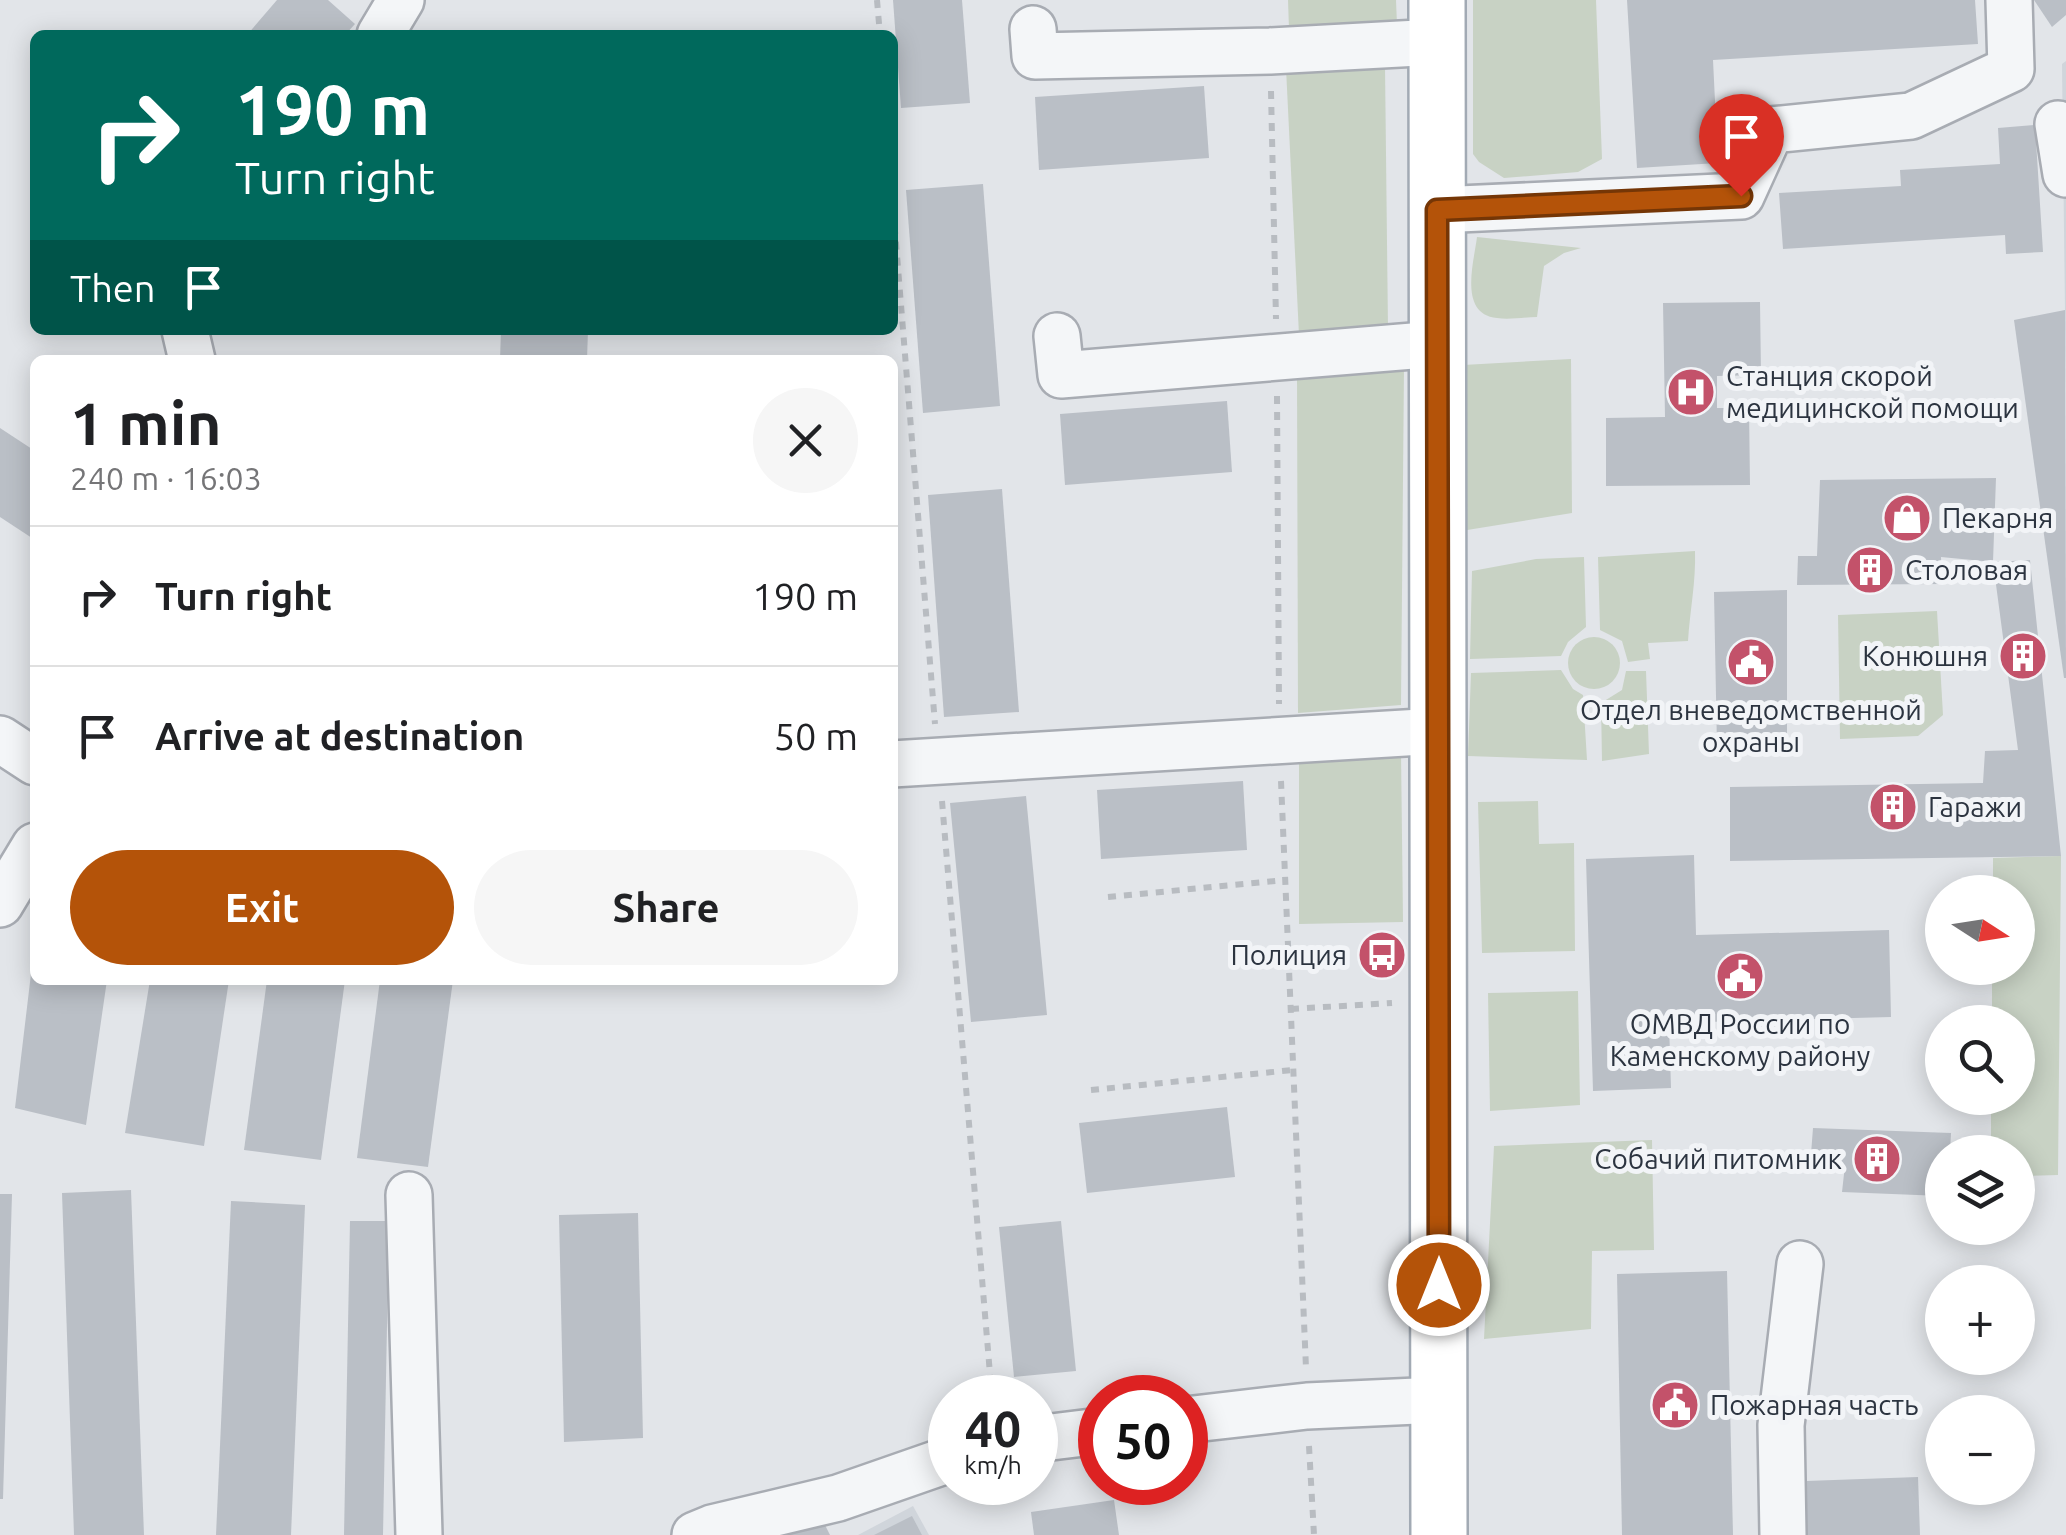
<!DOCTYPE html>
<html lang="en">
<head>
<meta charset="utf-8">
<style>
  body { margin:0; font-family:Ubuntu,sans-serif; background:#f6f6f6; color:#202124; height:100vh; display:flex; flex-direction:column; font-size:38px; white-space:nowrap }
  * { box-sizing:border-box; margin:0 }
  p { font-size:32px; color:#757577 }
  .icon { flex:none; width:55px; height:55px; fill:none; stroke:currentColor; stroke-width:2; stroke-linecap:round; stroke-linejoin:round }
  .map { position:relative; flex:1; overflow:hidden }
  .panel { position:absolute; left:30px; top:355px; width:868px; height:630px; display:flex; flex-direction:column; background:#fff; border-radius:15px; box-shadow:0 5px 25px #0003 }
  .panel>* { flex:none }
  .hud { position:absolute; left:30px; top:30px; width:868px; height:305px; border-radius:15px; box-shadow:0 5px 25px #0003; background:#00695c; color:#fff; overflow:hidden }
  .needle { width:65px; rotate:102deg }
  .tools { position:absolute; left:1925px; top:875px; display:grid; gap:20px }
  .tools a { display:grid; place-items:center; width:110px; height:110px; border-radius:50%; background:#fff; box-shadow:0 5px 25px #0003; font-size:50px }
  .speed { position:absolute; left:928px; top:1375px; display:flex; gap:20px; font-size:50px; font-weight:700; text-align:center }
  .speed>* { display:grid; place-content:center; width:130px; height:130px; border-radius:50%; background:#fff; box-shadow:0 5px 25px #0003; line-height:1 }
  .speed small { font-size:25px; font-weight:400 }
  .speed .limit { border:15px solid #d22; background:#fff; color:#111 }
  .pin { position:absolute; display:grid; place-items:center; width:85px; height:85px; color:#fff; margin:-102px -42px; border-radius:50% 50% 50% 0; rotate:-45deg; box-shadow:0 0 10px #0007 }
  .pin .icon { rotate:45deg }
  .me { position:absolute; width:110px; margin:-55px; rotate:0deg; stroke-linejoin:round; filter:drop-shadow(0 0 8px #0008) }
  .turn { display:flex; align-items:center; gap:35px; height:210px; padding:0 40px; font-size:45px }
  .turn .icon { width:130px; height:130px; stroke-width:2.5 }
  .turn b { display:block; font-size:70px; line-height:85px }
  .then { display:flex; align-items:center; height:95px; padding:0 40px; background:#0003; gap:20px; font-size:38px }
  .round { display:grid; place-items:center; flex:none; width:105px; height:105px; border-radius:52px; background:#f6f6f6 }
  .headline { display:flex; align-items:center; justify-content:space-between; height:170px; padding:0 40px }
  h1 { font-size:60px; font-weight:700; line-height:75px }
  .button { display:flex; gap:20px; margin-top:auto; padding:20px 40px }
  .button a { flex:1; height:115px; border-radius:60px; background:#b45309; color:#fff; font-size:40px; font-weight:700; line-height:115px; text-align:center }
  .button a+a { background:#f6f6f6; color:#202124 }
  ul { padding:0; list-style:none }
  li { display:flex; align-items:center; gap:30px; height:140px; padding:0 40px; border-top:2px solid #e0e0e0 }
  li div { flex:1 }
  li b { display:block; font-size:38px }
  li em { font-style:normal }
  .map>svg:first-child { display:block }
  .built { fill:#d0d5db }
  .green { fill:#c8d2c4 }
  .building { fill:#babfc6 }
  .lines { fill:none; stroke-linecap:round; stroke-linejoin:round }
  .minor-casing { stroke:#a8acb3; stroke-width:50 }
  .major-casing { stroke:#a2aab4; stroke-width:60 }
  .path { stroke:#b8bcc1; stroke-width:6; stroke-dasharray:8 8; stroke-linecap:butt }
  .minor { stroke:#f4f6f8; stroke-width:45 }
  .major { stroke:#fff; stroke-width:55 }
  .route-casing { stroke:#753606; stroke-width:25 }
  .route { stroke:#b45309; stroke-width:18 }
  .labels { text-anchor:middle; stroke-width:10; stroke-linejoin:round; paint-order:stroke }
  .poi-label { font-size:28px; fill:#2c3440; stroke:#f2f4f7; text-anchor:start }
</style>
</head>
<body>
<div class="map">
<svg width="2066" height="1535" viewBox="0 0 2066 1535">
  <rect width="100%" height="100%" fill="#e2e5e9"/>
  <!-- built -->
  <g class="built">
    <polygon points="2066,61 2066,394 2062,64"/>
    <polygon points="913,1506 929,1535 858,1535"/>
  </g>
  <!-- green -->
  <g class="green">
    <polygon points="1288,0 1396,0 1397,25 1289,29"/>
    <polygon points="1473,0 1596,0 1602,159 1578,172 1504,178 1479,162 1473,154"/>
    <polygon points="1385,66 1388,329 1299,335 1286,68"/>
    <path d="M 1477,237 L 1581,248 L 1564,253 L 1544,266 L 1537,317 C 1524,317 1510,320 1497,318 C 1458,314 1474,262 1477,237 Z"/>
    <polygon points="1571,359 1572,513 1461,531 1463,365"/>
    <polygon points="1404,367 1401,705 1298,713 1297,374"/>
    <path d="M 1695,551 C 1696,582 1690,610 1688,641 L 1648,643 L 1650,659 L 1628,662 L 1622,641 L 1600,630 L 1598,557 Z"/>
    <polygon points="1584,557 1586,627 1568,642 1561,656 1470,659 1472,571 1536,559"/>
    <polygon points="1937,611 1943,715 1918,736 1840,739 1838,615"/>
    <circle cx="1594" cy="663" r="26"/>
    <polygon points="1561,670 1573,689 1583,695 1587,760 1468,756 1471,673"/>
    <polygon points="1626,671 1646,671 1649,754 1602,761 1601,703 1622,690"/>
    <polygon points="1401,751 1403,922 1299,924 1299,758"/>
    <polygon points="1538,801 1539,844 1574,843 1575,951 1482,953 1478,802"/>
    <polygon points="2061,856 2058,1175 2018,1176 2018,1152 1991,1152 1991,1098 2018,1098 2018,1022 1992,1022 1992,968 2018,968 2018,892 1993,892 1993,858"/>
    <polygon points="1578,991 1580,1105 1490,1111 1488,993"/>
    <polygon points="1652,1140 1654,1250 1592,1251 1591,1329 1484,1339 1494,1146"/>
  </g>
  <!-- building -->
  <g class="building">
    <polygon points="277,0 328,0 355,24 345,35 247,35"/>
    <polygon points="893,0 962,0 970,103 901,108"/>
    <polygon points="1627,0 1975,0 1978,44 1713,60 1718,163 1637,168"/>
    <polygon points="2034,0 2066,0 2066,15 2052,27"/>
    <polygon points="1204,86 1209,158 1039,170 1035,97"/>
    <polygon points="2035,125 2043,252 2006,254 2005,235 1783,249 1779,193 1901,186 1900,170 2000,164 1998,128"/>
    <polygon points="983,184 1000,406 923,413 906,190"/>
    <polygon points="1760,302 1761,375 1717,376 1717,408 1749,408 1750,485 1606,486 1606,418 1665,417 1663,303"/>
    <polygon points="2065,310 2066,678 2064,678 2014,320"/>
    <polygon points="501,330 588,330 587,360 500,360"/>
    <polygon points="1227,401 1232,472 1065,485 1060,414"/>
    <polygon points="0,428 35,451 35,540 0,517"/>
    <polygon points="1996,478 1993,562 1941,557 1942,584 1797,585 1798,556 1817,556 1820,480"/>
    <polygon points="1002,489 1019,712 944,717 928,495"/>
    <polygon points="2030,560 2061,856 1730,861 1730,787 1983,783 1985,751 2018,750 1993,562"/>
    <polygon points="1787,590 1787,742 1717,748 1714,592"/>
    <polygon points="1243,781 1247,850 1101,859 1097,790"/>
    <polygon points="1026,796 1047,1015 971,1022 950,803"/>
    <polygon points="1694,855 1696,935 1889,930 1891,1017 1669,1023 1671,1088 1593,1091 1586,859"/>
    <polygon points="33,957 35,980 107,980 86,1125 15,1108"/>
    <polygon points="150,980 229,980 204,1146 125,1133"/>
    <polygon points="267,980 345,980 321,1160 244,1150"/>
    <polygon points="380,980 453,980 428,1167 357,1158"/>
    <polygon points="1227,1107 1235,1177 1087,1193 1079,1123"/>
    <polygon points="1813,1128 1951,1133 1950,1152 1942,1152 1942,1196 1842,1192 1845,1165 1810,1167"/>
    <polygon points="131,1190 144,1535 74,1535 62,1193"/>
    <polygon points="0,1194 12,1194 3,1499 0,1499"/>
    <polygon points="231,1201 305,1205 291,1535 216,1535"/>
    <polygon points="638,1213 643,1438 564,1442 559,1215"/>
    <polygon points="350,1221 389,1221 383,1535 344,1535"/>
    <polygon points="1061,1221 1076,1371 1014,1377 999,1227"/>
    <polygon points="1727,1271 1733,1535 1622,1535 1617,1274"/>
    <polygon points="1918,1477 1920,1535 1807,1535 1806,1481"/>
    <polygon points="1114,1500 1119,1535 1034,1535 1031,1512"/>
    <polygon points="819,1513 830,1535 776,1535"/>
    <polygon points="912,1516 922,1535 874,1535"/>
  </g>
  <g class="lines">
    <!-- minor casing -->
    <g class="minor-casing">
      <g id="minor">
        <polyline points="1033,29 1035,56 1270,51 1437,42"/>
        <polyline points="380,35 401,0"/>
        <polyline points="2058,124 2066,174"/>
        <polyline points="1437,210 1741,196 1771,130 1911,116 2011,69 2009,0"/>
        <polyline points="185,330 192,360"/>
        <polyline points="1057,336 1061,375 1437,344"/>
        <polyline points="0,739 35,762"/>
        <polyline points="892,764 1438,731"/>
        <polyline points="0,904 35,846"/>
        <polyline points="409,1195 419,1535"/>
        <polyline points="1185,1420 1307,1406 1439,1400"/>
        <polyline points="1035,1439 1100,1431"/>
        <polyline points="695,1535 712,1528 838,1498 950,1459"/>
        <polyline points="1783,1535 1781,1425 1800,1264"/>
      </g>
    </g>
    <!-- major casing -->
    <g class="major-casing">
      <polyline id="major" points="1437,0 1439,1535"/>
    </g>
    <!-- path -->
    <g class="path">
      <polyline points="877,0 880,35"/>
      <polyline points="1271,91 1276,319"/>
      <polyline points="892,194 935,724"/>
      <polyline points="1277,396 1279,704"/>
      <polyline points="1281,781 1306,1368"/>
      <polyline points="942,801 992,1398"/>
      <polyline points="1108,897 1285,880"/>
      <polyline points="1291,1009 1392,1003"/>
      <polyline points="1091,1090 1293,1070"/>
      <polyline points="1309,1446 1314,1535"/>
    </g>
    <!-- minor -->
    <use href="#minor" class="minor"/>
    <!-- major -->
    <use href="#major" class="major"/>
  </g>
  <g class="lines">
    <!-- route casing -->
    <g class="route-casing">
      <polyline id="route" points="1439,1285 1437,210 1741,196"/>
    </g>
    <!-- route -->
    <use href="#route" class="route"/>
  </g>
  <!-- icons -->
  <defs>
    <g id="hospital-disc" transform="scale(2.5)"><circle r="9.5" fill="#c3526a" stroke="#f2f4f7"/><path d="M-5-5h3v3.5h4V-5h3V5h-3V1.5h-4V5h-3Z" fill="#fff"/></g>
    <g id="shop-disc" transform="scale(2.5)"><circle r="9.5" fill="#c3526a" stroke="#f2f4f7"/><path d="M-5-2.5h2.3a2.7 3.5 0 0 1 5.4 0H5L5.5 6h-11ZM-1.5-2.5h3a1.5 2.3 0 0 0-3 0Z" fill="#fff"/></g>
    <g id="building-disc" transform="scale(2.5)"><circle r="9.5" fill="#c3526a" stroke="#f2f4f7"/><path d="M-4-6H4V6H1V3H-1V6H-4ZM-2.5-4.3h1.7v1.8h-1.7ZM.8-4.3h1.7v1.8H.8ZM-2.5-1h1.7V.8h-1.7ZM.8-1h1.7V.8H.8Z" fill="#fff"/></g>
    <g id="civic-disc" transform="scale(2.5)"><circle r="9.5" fill="#c3526a" stroke="#f2f4f7"/><path d="M-.6-6.5H3V-4.5H.6V-3L4-1V1h2V6H-6V1h2V-1L-.6-3ZM-1.2 2.5V6h2.4V2.5Z" fill="#fff"/></g>
    <g id="bus-disc" transform="scale(2.5)"><circle r="9.5" fill="#c3526a" stroke="#f2f4f7"/><path d="M-5-6H5V4H4V6H2V4H-2V6H-4V4H-5ZM-3.5-4V0h7V-4ZM-3.5 1.2v1.5H-2V1.2ZM2 1.2v1.5H3.5V1.2Z" fill="#fff"/></g>
  </defs>
  <g fill-rule="evenodd">
    <use href="#hospital-disc" x="1691" y="392"/>
    <use href="#shop-disc" x="1907" y="518"/>
    <use href="#building-disc" x="1870" y="570"/>
    <use href="#building-disc" x="2023" y="656"/>
    <use href="#civic-disc" x="1751" y="662"/>
    <use href="#building-disc" x="1893" y="807"/>
    <use href="#bus-disc" x="1382" y="955"/>
    <use href="#civic-disc" x="1740" y="976"/>
    <use href="#building-disc" x="1877" y="1159"/>
    <use href="#civic-disc" x="1675" y="1405"/>
  </g>
  <g class="labels">
    <!-- poi labels -->
    <g class="poi-label">
      <text x="1726" y="386">Станция скорой<tspan x="1726" dy="32">медицинской помощи</tspan></text>
      <text x="1942" y="528">Пекарня</text>
      <text x="1905" y="580">Столовая</text>
      <text x="1988" y="666" text-anchor="end">Конюшня</text>
      <text x="1751" y="720" text-anchor="middle">Отдел вневедомственной<tspan x="1751" dy="32">охраны</tspan></text>
      <text x="1928" y="817">Гаражи</text>
      <text x="1347" y="965" text-anchor="end">Полиция</text>
      <text x="1740" y="1034" text-anchor="middle">ОМВД России по<tspan x="1740" dy="32">Каменскому району</tspan></text>
      <text x="1842" y="1169" text-anchor="end">Собачий питомник</text>
      <text x="1710" y="1415">Пожарная часть</text>
    </g>
  </g>
</svg>
<div class="tools">
<a><svg class="needle" viewBox="-14 -14 28 28"><path d="M0-13l5 13h-10z" fill="#e53935"/><path d="M0 13l5-13h-10z" fill="#757577"/></svg></a>
<a><svg class="icon" aria-label="search" viewBox="0 0 24 24"><circle cx="10" cy="10" r="6"/><path d="M15 15l6 6"/></svg></a>
<a><svg class="icon" aria-label="layers" viewBox="0 0 24 24"><path d="M12 4l9 5-9 5-9-5zM3 14l9 5 9-5"/></svg></a>
<a>+</a>
<a>−</a>
</div>
<div class="speed"><div>40<small>km/h</small></div><div class="limit">50</div></div>
<div class="pin" style="left:1741px;top:196px;background:#d93025"><svg class="icon" aria-label="arrive" viewBox="0 0 24 24"><path d="M6 21V4h12l-3 4 3 4H6"/></svg></div>
<svg class="me" style="left:1439px;top:1285px" viewBox="-20 -20 40 40"><circle r="17" fill="#b45309" stroke="#fff" stroke-width="3"/><path d="M0-11L8 9 0 5-8 9z" fill="#fff"/></svg>
<div class="hud">
<div class="turn"><svg class="icon" aria-label="right" viewBox="0 0 24 24"><path d="M7 20v-9h11M14 6l5 5-5 5"/></svg><div><b>190 m</b>Turn right</div></div>
<div class="then">Then<svg class="icon" aria-label="arrive" viewBox="0 0 24 24"><path d="M6 21V4h12l-3 4 3 4H6"/></svg></div>
</div>
<section class="panel">
<div class="headline"><div><h1>1 min</h1><p>240 m · 16:03</p></div><a class="round"><svg class="icon" aria-label="close" viewBox="0 0 24 24"><path d="M6 6l12 12M18 6L6 18"/></svg></a></div>
<ul>
<li><svg class="icon" aria-label="right" viewBox="0 0 24 24"><path d="M7 20v-9h11M14 6l5 5-5 5"/></svg><div><b>Turn right</b></div><em>190 m</em></li>
<li><svg class="icon" aria-label="arrive" viewBox="0 0 24 24"><path d="M6 21V4h12l-3 4 3 4H6"/></svg><div><b>Arrive at destination</b></div><em>50 m</em></li>
</ul>
<div class="button"><a>Exit</a><a>Share</a></div>
</section>
</div>
</body>
</html>
